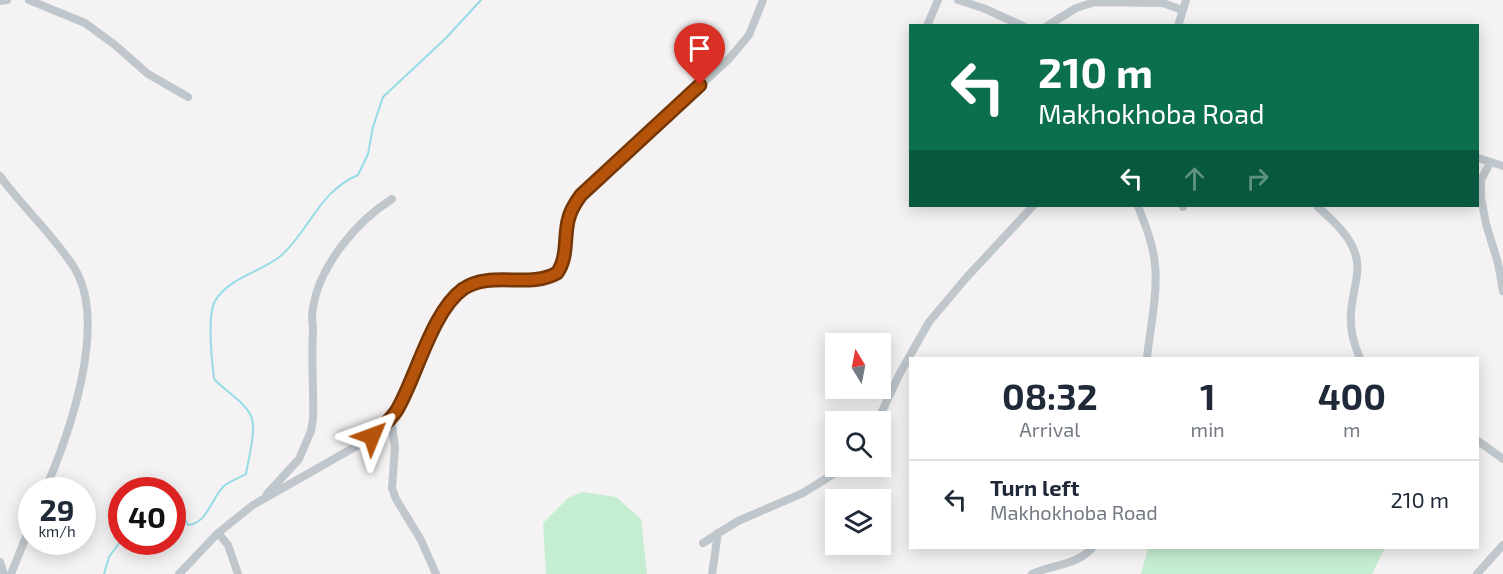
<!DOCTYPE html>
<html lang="en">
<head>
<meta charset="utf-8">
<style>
  body { margin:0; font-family:"Exo 2",sans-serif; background:#f2f2f3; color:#1f2937; height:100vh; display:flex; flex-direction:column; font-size:22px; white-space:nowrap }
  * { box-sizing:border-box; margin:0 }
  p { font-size:20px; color:#747a83 }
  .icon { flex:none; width:33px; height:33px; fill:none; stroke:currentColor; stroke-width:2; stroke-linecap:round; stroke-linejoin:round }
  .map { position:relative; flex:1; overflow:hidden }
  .details { position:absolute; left:909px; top:357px; width:570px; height:192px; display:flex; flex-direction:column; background:#fff; border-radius:0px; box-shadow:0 3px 15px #0003 }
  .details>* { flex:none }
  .guide { position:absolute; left:909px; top:24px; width:570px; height:183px; border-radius:0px; box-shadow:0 3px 15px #0003; background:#0b6e4f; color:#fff; overflow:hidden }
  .needle { width:39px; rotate:350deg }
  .tools { position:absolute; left:825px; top:333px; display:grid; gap:12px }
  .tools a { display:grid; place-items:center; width:66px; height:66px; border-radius:0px; background:#fff; box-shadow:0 3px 15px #0003; font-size:30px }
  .speed { position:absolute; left:18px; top:477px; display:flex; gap:12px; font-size:30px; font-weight:700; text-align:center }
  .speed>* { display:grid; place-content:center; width:78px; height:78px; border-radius:50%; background:#fff; box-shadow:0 3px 15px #0003; line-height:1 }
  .speed small { font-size:15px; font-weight:400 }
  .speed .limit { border:9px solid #d22; background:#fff; color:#111 }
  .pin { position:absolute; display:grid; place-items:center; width:51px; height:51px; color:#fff; margin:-62px -26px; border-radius:50% 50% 50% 0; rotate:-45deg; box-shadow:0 0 6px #0007 }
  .pin .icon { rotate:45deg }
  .me { position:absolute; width:66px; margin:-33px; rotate:46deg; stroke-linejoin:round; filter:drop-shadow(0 0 4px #0008) }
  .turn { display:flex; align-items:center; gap:21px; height:126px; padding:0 30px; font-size:27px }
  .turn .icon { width:78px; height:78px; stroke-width:2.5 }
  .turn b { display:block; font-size:42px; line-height:51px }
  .lanes { display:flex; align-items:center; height:57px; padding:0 30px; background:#0003; justify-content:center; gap:30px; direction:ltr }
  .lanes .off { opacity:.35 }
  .eta { display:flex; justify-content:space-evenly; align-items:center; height:102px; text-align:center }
  .eta b { font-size:36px; font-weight:700; line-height:42px }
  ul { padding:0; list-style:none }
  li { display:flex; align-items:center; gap:18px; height:78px; padding:0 30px; border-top:2px solid #e0e1e3 }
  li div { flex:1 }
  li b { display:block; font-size:22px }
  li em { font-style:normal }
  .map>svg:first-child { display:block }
  .green { fill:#c5edd1 }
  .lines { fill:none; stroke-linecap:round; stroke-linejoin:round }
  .stream { stroke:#96dce6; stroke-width:2 }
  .minor { stroke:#bfc7cd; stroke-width:8 }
  .route-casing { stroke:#753606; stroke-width:15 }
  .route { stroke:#b45309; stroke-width:10 }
</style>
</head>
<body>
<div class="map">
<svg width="1503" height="574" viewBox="0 0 1503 574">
  <rect width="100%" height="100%" fill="#f4f2f2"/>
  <!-- green -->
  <g class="green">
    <polygon points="582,492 616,497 641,519 647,574 546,574 543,523 568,498"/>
    <polygon points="1148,548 1385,548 1372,574 1141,574"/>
  </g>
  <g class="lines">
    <!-- stream -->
    <g class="stream">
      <path d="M 172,506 L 179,508 L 188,525 C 207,524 212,497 224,486 C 230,481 239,478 246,474 C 248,460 257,429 251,416 C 244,401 225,391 214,379 C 212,362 207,315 215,301 C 229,277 263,272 283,254 C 311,227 320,191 358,175 L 368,154 L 373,127 L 383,97 L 446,38 L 481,0"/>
      <polyline points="104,574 109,557 122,539"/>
    </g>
    <!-- minor -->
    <g class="minor">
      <polyline points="29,0 85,23 115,45 148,74 188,97"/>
      <polyline points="958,0 983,8 1023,26"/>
      <polyline points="0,1 7,0"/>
      <polyline points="927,26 938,0"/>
      <polyline points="1047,26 1076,8 1095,2 1163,3 1182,10"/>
      <polyline points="1178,26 1186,0"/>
      <polyline points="1478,158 1503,166"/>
      <polyline points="1490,163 1481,180 1481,197 1486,224 1498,263 1503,291"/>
      <path d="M 0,176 C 23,208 54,235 75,269 C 108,325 69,435 45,490"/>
      <path d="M 1138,206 C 1145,224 1153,244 1155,264 C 1158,295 1150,328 1147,358"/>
      <polyline points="1183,206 1183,207"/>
      <path d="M 1317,206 C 1331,219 1349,234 1355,253 C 1361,269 1354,287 1352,304 C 1349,322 1352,341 1360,358"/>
      <polyline points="391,418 395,447 392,488 396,499 421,540 436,574"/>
      <polyline points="877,422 900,373 929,322 966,278 1033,206"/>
      <polyline points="1478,441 1503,459"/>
      <path d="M 267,494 L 299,459 L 311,431 L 313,419 C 314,390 311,361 313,331 C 313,324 311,316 313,308 C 319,266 357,221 392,199"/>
      <polyline points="218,533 228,545 238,574"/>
      <polyline points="703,543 738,521 803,493 846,466"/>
      <polyline points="0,562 4,574"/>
      <polyline points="11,574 32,522"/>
      <path d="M 179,574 L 218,533 L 253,505 L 355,447 L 385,426 L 398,408 L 436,325 L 452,300 L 462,290 L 486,281 L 542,278 L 557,273 C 568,258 564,238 568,221 C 570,211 575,203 581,195 L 729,59 L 749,35 L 763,0"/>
      <polyline points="712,574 718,533"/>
      <path d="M 1032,574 C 1053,564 1076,566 1092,548"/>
      <polyline points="1477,574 1503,545"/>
    </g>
  </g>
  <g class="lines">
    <!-- route casing -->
    <g class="route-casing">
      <path id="route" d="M 372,436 C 381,428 390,421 397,410 C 416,378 432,311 463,289 C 491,270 529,289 557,273 C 568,258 564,238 568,221 C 570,211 575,203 581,195 L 700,85"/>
    </g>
    <!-- route -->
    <use href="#route" class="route"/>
  </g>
</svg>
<div class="tools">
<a><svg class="needle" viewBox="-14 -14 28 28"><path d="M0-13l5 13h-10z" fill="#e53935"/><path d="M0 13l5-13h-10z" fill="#747a83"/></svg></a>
<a><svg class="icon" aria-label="search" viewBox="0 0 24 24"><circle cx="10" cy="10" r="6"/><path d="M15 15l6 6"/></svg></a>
<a><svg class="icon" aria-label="layers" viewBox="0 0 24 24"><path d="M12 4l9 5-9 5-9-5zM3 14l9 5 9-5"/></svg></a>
</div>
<div class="speed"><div>29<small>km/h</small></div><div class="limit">40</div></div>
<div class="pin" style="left:700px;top:85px;background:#d93025"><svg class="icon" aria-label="arrive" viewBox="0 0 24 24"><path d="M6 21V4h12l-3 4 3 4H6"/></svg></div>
<svg class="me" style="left:372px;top:436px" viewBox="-20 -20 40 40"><path d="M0-17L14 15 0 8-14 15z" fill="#b45309" stroke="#fff" stroke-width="4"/></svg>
<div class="guide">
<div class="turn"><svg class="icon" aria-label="left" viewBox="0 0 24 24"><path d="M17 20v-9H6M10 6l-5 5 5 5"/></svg><div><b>210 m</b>Makhokhoba Road</div></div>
<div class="lanes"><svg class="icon" aria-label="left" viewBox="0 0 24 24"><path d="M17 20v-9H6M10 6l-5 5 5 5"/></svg><svg class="icon off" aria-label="ahead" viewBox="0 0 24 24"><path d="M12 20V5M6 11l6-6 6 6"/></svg><svg class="icon off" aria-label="right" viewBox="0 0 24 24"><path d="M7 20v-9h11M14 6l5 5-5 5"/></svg></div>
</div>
<section class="details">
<div class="eta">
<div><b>08:32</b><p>Arrival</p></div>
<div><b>1</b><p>min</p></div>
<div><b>400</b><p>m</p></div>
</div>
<ul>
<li><svg class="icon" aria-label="left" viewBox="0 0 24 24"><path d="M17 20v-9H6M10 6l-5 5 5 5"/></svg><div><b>Turn left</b><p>Makhokhoba Road</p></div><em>210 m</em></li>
</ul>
</section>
</div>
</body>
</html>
